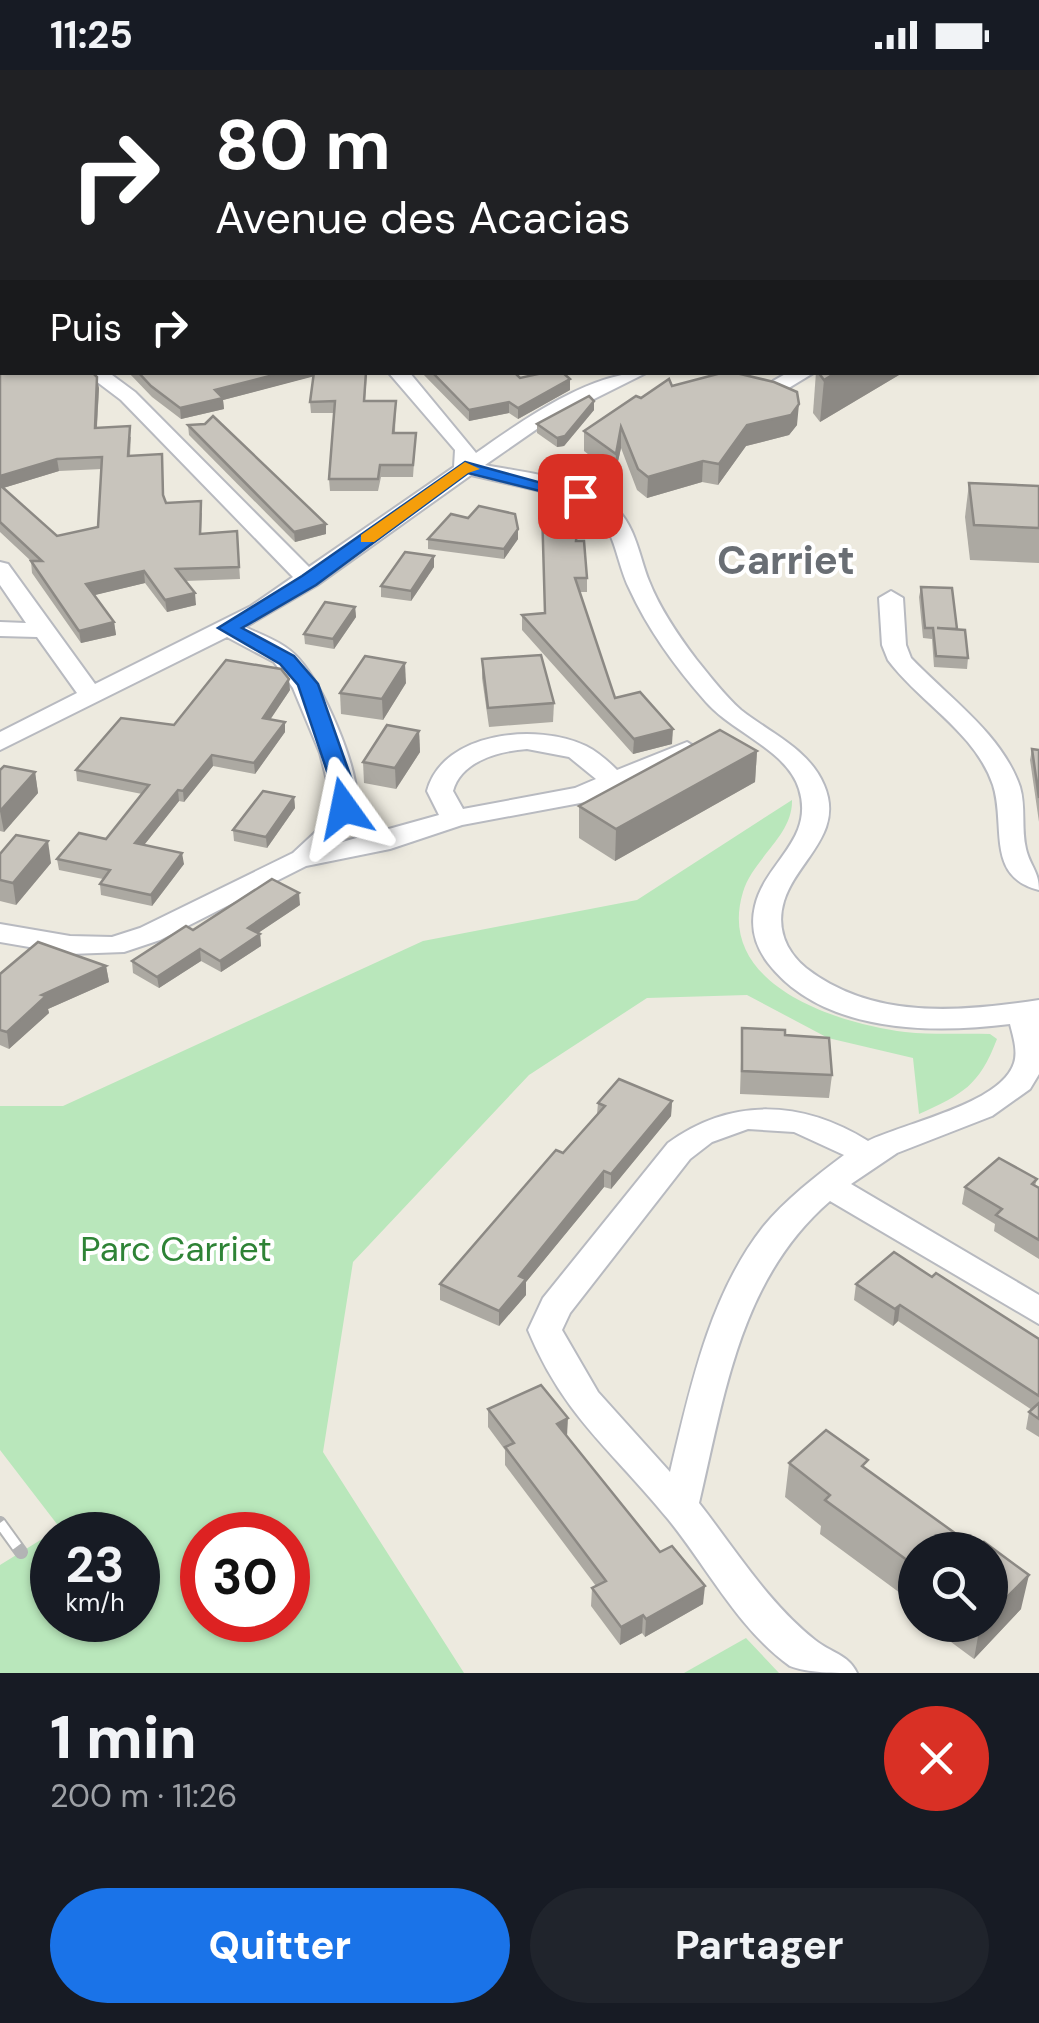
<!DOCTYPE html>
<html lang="fr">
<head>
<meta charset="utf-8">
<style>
  body { margin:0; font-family:"DM Sans",sans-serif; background:#20242c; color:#f1f3f6; height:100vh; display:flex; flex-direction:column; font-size:38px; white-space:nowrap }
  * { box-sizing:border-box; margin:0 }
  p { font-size:32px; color:#9ea1a6 }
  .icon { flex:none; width:55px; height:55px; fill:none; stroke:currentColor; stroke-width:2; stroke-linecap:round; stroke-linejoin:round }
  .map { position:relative; height:1603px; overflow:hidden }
  .drawer { display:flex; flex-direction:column; background:#171b24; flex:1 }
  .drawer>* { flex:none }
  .top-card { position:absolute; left:0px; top:0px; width:1040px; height:305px; box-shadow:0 2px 8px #0004; background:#202124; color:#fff; overflow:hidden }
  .fabs { position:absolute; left:898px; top:1462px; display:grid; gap:20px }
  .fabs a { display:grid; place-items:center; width:110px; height:110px; border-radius:50%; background:#171b24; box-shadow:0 2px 8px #0004; font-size:50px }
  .speed { position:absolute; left:30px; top:1442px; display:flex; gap:20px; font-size:50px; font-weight:700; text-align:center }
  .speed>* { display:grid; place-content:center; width:130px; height:130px; border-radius:50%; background:#171b24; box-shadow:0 2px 8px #0004; line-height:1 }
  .speed small { font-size:25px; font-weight:400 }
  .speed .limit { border:15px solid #d22; background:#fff; color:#111 }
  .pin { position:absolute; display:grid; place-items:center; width:85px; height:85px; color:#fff; margin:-42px; border-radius:20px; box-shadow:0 5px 15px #0006 }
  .me { position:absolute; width:110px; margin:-55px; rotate:348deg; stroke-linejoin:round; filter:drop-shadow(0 0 8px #0008) }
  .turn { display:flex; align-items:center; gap:35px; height:210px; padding:0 50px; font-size:45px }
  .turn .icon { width:130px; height:130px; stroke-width:2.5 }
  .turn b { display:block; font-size:70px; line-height:85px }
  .then { display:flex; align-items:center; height:95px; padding:0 50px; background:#0003; gap:20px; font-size:38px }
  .round { display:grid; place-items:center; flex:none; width:105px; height:105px; border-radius:52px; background:#20242c }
  .headline { display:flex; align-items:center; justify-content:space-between; height:170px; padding:0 50px }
  h1 { font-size:60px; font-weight:800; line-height:75px }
  .button { display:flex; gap:20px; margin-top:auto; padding:20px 50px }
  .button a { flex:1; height:115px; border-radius:60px; background:#1a73e8; color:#fff; font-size:40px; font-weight:800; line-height:115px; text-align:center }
  .button a+a { background:#20242c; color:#f1f3f6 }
  .status { display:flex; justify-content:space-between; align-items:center; height:70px; padding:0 50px; background:#171b24; direction:ltr }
  .status svg { height:28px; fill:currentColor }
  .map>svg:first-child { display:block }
  .green { fill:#b9e7bb; fill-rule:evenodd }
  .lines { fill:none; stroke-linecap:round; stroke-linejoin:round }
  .street-casing { stroke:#b8bac0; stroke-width:4 }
  .street { fill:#fff; fill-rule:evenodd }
  .rail-casing { stroke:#b3b4b5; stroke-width:14 }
  .rail { stroke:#fff; stroke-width:10; stroke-dasharray:29; stroke-linecap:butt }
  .wall { fill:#aca9a2; fill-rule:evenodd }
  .shaded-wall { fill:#8c8984 }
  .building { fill:#c8c4bc; stroke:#8c8984; stroke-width:2.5 }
  .route { fill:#1a73e8; stroke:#114b97; stroke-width:2.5 }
  .slow { fill:#f59e0b }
  .labels { text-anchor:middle; stroke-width:8; stroke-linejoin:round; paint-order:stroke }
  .near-park-label { font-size:35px; fill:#2e8336; stroke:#fff }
  .district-label { font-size:40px; font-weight:bold; fill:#696e74; stroke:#fff }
</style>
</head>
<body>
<div class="status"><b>11:25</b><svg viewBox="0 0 49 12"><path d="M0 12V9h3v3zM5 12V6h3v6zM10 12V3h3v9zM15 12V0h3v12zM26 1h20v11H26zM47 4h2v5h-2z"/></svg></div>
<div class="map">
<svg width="1039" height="1603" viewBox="0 0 1039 1603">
  <rect width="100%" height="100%" fill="#edeadf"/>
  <!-- green -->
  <g class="green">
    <path d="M 792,730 C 793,766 753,788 743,822 C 715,914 834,953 905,962 C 933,965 962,963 990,964 L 997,969 C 979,1016 963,1024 919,1044 L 913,988 L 828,968 L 747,925 L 647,928 L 529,1005 L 353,1192 L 323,1382 L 464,1603 L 0,1603 L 0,1495 L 60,1458 L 0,1380 L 0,1036 L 63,1036 L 423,871 L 637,830 ZM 52,1465 L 138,1465 L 138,1550 L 52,1550 ZM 202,1465 L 288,1465 L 288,1550 L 202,1550 Z"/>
    <polygon points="746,1568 779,1603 684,1603"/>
  </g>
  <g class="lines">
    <!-- street casing -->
    <g class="street-casing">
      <g id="street">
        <polygon points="417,0 445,0 447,2 419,2"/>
        <polygon points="675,0 692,0 694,2 677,2"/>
        <polygon points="784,0 800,0 800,2 785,2"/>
        <rect x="0" y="276" width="2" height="12"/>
        <path d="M 84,302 L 108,302 L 135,322 L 309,497 L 454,397 L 455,380 L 388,302 L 409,302 L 476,383 C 523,350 590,302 648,302 L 544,354 L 485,395 C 526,403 583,408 614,436 C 636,456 639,486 649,511 C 660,539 678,565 696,589 C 710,606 724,625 741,640 C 770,663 809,679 824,715 C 845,764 797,790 784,831 C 776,857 785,881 806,898 C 873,950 960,942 1039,930 L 1039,1004 L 1030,1019 L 992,1046 L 897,1083 L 851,1114 L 1039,1225 L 1039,1254 L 830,1131 C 740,1209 725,1323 699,1433 C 735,1479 769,1534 815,1570 C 831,1583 848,1584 857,1603 C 836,1603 807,1603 790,1596 C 739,1560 707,1497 668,1449 C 612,1380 564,1347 528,1260 L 543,1228 L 668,1073 C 731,1027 802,1030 868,1071 C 904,1053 1001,1034 1014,993 C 1018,981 1013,966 1010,954 C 930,964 822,963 768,893 C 755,876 750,857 755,836 C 765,792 815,770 799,719 C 787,680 732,662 706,632 C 676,598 648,560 629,518 C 618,495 616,469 601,448 L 554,424 L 471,405 L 317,515 L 245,557 C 264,566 285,573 299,589 C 323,616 359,697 357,734 C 356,749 345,763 335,774 L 439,745 L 427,721 C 443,661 538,653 586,676 C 598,682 608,691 617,700 L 687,672 L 700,680 L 696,685 L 591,731 L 462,755 L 390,779 L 306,796 L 160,870 L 124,882 L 70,884 L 0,872 L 0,854 L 70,866 L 112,867 L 140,858 L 293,783 L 321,757 L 329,743 L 330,722 L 320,683 L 293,618 L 274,592 L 227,567 L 0,680 L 0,662 L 77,623 L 37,567 L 0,566 L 0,552 L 26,553 L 0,515 L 0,492 L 8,494 L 95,614 L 251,536 L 293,507 L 121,330 ZM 527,679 L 569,687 L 596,709 L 575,718 L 463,739 L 453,721 C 461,691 499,681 527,679 ZM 748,1059 L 794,1062 L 844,1085 C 816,1106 785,1130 763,1157 C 709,1226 690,1319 670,1402 L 598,1322 L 562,1260 L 570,1243 L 690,1089 L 712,1072 Z"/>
        <polygon points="789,302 815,302 787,319 773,319 773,311"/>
        <path d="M 891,521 L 903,528 L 906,575 L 911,588 C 948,627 1002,664 1020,717 C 1026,737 1021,758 1026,779 C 1030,796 1039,801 1039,820 C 985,807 1006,755 993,715 C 975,662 920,633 888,590 L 882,575 L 879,528 Z"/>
      </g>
    </g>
    <!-- street -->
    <use href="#street" class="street"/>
    <!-- rail casing -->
    <g class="rail-casing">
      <polyline id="rail" points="0,1453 21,1482"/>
    </g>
    <!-- rail -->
    <use href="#rail" class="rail"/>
  </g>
  <!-- wall -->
  <g class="wall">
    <polygon points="822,0 1019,0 1023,2 826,2"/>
    <polygon points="1038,11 1039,12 1039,101 1038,101"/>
    <path d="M 0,292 L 99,318 L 97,357 L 131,367 L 130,386 L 162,384 L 164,428 L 166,433 L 202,443 L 201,464 L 237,461 L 240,509 L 185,511 L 196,535 L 167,542 L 145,513 L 94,525 L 114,552 L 116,565 L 81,573 L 32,503 L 31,491 L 0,462 ZM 102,399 L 98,457 L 57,466 L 3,418 L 59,401 Z"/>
    <polygon points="128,302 367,302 365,331 396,331 395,363 416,363 413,407 381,407 378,421 330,421 329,409 334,343 311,343 310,332 313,306 223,330 224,339 181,349 152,327"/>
    <polygon points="421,302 514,302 520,308 570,309 570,320 518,349 509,343 469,351"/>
    <polygon points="816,302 904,302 820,352 813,343"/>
    <polygon points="736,303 797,355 789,365 746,376 718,415 702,412 647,428 637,420 621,378 615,405 584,381 584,361 641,328 672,316"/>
    <polygon points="594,331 594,340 564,376 557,377 537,363 537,354"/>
    <polygon points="188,355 326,454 326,464 295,472 189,365"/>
    <polygon points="969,413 1039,416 1039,493 970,490 965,447"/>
    <polygon points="468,448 518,469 504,489 428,479 428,469"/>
    <polygon points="561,462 577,471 587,508 587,522 579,522 615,628 672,674 633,684 522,560 522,545 545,543"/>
    <polygon points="434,486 434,497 411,531 381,527 381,516"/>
    <polygon points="921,517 957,559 968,588 967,599 934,597 932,569 923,568 919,527"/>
    <polygon points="355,537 356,547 334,579 305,574 304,564"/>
    <polygon points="482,589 554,633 553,652 489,657 482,608"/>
    <polygon points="406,613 383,650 341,644 340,623"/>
    <polygon points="290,620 270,649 285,662 255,704 213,696 184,732 179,731 144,775 184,794 152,836 101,825 100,814 103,809 59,800 57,789 106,769 142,724 77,711 76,700 174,655"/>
    <polygon points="419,661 420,682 396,719 364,713 363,692"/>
    <polygon points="1032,679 1039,680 1039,752 1030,690"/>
    <polygon points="757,681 755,712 615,791 579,768 579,736"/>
    <polygon points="0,700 35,702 38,723 4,762 0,761"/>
    <polygon points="294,727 295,738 267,778 234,771 233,760"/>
    <polygon points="0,784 51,793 16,835 0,831"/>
    <polygon points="300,835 258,863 260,864 261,876 221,902 201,891 159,918 133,903 132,891"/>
    <polygon points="106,896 109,912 48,939 49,943 9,979 0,975 0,904"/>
    <polygon points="742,958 785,965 832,1005 829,1028 740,1024"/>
    <polygon points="672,1031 671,1046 611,1119 604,1117 526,1212 526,1225 499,1256 440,1230 440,1214 563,1083 597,1044 598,1033"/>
    <polygon points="1037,1109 1035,1116 1039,1118 1039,1189 994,1161 995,1154 962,1134 965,1117"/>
    <polygon points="932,1207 1039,1269 1039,1367 1026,1359 1029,1342 1032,1340 898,1251 893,1256 854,1230 856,1214"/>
    <polygon points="488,1339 567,1366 703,1534 645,1567 642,1563 620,1575 591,1536 592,1518 596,1516 505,1395 505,1380 488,1357"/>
    <polygon points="789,1393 867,1400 1021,1539 974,1589 928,1555 990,1555 915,1480 915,1534 820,1464 821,1456 785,1427"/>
  </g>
  <!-- shaded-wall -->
  <g class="shaded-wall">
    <polygon points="5,0 40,0 34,2 2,2 2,17 0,18 0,2"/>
    <polygon points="406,0 430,0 430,2 402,2"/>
    <polygon points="2,28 2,44 0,44 0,29"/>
    <polygon points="285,302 315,302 315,306 223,330 224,339 181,349 180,338 215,320"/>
    <polygon points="837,302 904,302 820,352 824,310"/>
    <polygon points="97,307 99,318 96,369 95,358"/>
    <polygon points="570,309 570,320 518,349 518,338"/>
    <polygon points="594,331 594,340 564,376 557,377 557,368"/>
    <polygon points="509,332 509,343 469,351 469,340"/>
    <polygon points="799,334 797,355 789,365 746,376 718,415 719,394 747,355"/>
    <polygon points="621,357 621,378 615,405 616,384"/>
    <polygon points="57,389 59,401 0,419 0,406"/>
    <polygon points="703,391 702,412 647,428 648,407"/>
    <polygon points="326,454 326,464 295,472 294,462"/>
    <polygon points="518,459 518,469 504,489 504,479"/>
    <polygon points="434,486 434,497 411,531 411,521"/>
    <polygon points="144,501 145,513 87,527 86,514"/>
    <polygon points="195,523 196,535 167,542 165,530"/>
    <polygon points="355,537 356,547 334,579 333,569"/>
    <polygon points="114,552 116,565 81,573 79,561"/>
    <polygon points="405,593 406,613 383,650 382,629"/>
    <polygon points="289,609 290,620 264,659 263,648"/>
    <polygon points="285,652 285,662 255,704 254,693"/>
    <polygon points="673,659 672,674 633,684 634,669"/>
    <polygon points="419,661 420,682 396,719 395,698"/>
    <polygon points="757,681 755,712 615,791 616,759"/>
    <polygon points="212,685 213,696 184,732 183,721"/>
    <polygon points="35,702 38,723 4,762 0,741"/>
    <polygon points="178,720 179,731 137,784 135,773"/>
    <polygon points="294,727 295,738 267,778 266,767"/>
    <polygon points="48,771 51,793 16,835 13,813"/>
    <polygon points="182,783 184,794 152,836 151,825"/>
    <polygon points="299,823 300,835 249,869 248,858"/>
    <polygon points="260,864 261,876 221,902 220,891"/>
    <polygon points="200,879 201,891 159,918 157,907"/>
    <polygon points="106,896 109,912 48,939 49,943 9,979 7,962 42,925"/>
    <polygon points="672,1031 671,1046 611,1119 611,1104"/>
    <polygon points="604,1101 604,1117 526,1212 526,1225 499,1256 499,1241 519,1206"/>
    <polygon points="900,1235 898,1251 893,1256 895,1239"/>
    <polygon points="568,1348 567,1366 557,1354"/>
    <polygon points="1029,1505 1021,1539 974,1589 980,1555 990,1555 990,1544"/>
    <polygon points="705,1516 703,1534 645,1567 646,1549"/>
    <polygon points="643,1545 642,1563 620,1575 621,1557"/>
  </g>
  <!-- building -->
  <g class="building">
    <polygon points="282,0 406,0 402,2 277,2"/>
    <polygon points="468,0 493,0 496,2 469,2"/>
    <polygon points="879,0 1019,0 1023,2 882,2"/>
    <polygon points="0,13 2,13 2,28 0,29"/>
    <rect x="1038" y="29" width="1" height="34"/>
    <polygon points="0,155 2,158 2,181 0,182"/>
    <polygon points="2,195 2,244 0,244 0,196"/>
    <polygon points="0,292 2,292 2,302 92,302 97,307 95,358 130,356 128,386 162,384 163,425 166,433 201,431 200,464 237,461 239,497 176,499 195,523 165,530 144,501 86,514 114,552 79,561 31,491 42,491 0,452 0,415 57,466 98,457 102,387 57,389 0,406"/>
    <polygon points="138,302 285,302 215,320 223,328 180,338 151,316"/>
    <polygon points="314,302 366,302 364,331 396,331 393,363 416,363 413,395 380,395 378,409 329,409 335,331 310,332"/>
    <polygon points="432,302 514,302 520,308 547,302 562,302 570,309 518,338 509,332 469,340"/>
    <polygon points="725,302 732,302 774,312 797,322 799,334 791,345 747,355 719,394 703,391 648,407 638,399 621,357 616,384 584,361 636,326 641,328 669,309 672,316"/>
    <polygon points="818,302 837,302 824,310"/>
    <polygon points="589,326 594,331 565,366 557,368 537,354"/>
    <polygon points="213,346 326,454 294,462 188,355 205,354"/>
    <polygon points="969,413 1039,416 1039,458 974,455"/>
    <polygon points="479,436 515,444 518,459 504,479 428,469 451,444 468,448"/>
    <polygon points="553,436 561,462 577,461 576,471 584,471 587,508 575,508 615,628 640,622 673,659 634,669 522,545 545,543 542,438"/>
    <polygon points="405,482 434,486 411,521 381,516"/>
    <polygon points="921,517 952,518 957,559 937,558 965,560 968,588 936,586 933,558 925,558"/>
    <polygon points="325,532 355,537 333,569 304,564"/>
    <polygon points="541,585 554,633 488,638 482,589"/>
    <polygon points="365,586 405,593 382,629 340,623"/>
    <polygon points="226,590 281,599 289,609 263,648 285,652 254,693 212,685 183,721 178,720 135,773 182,783 151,825 100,814 110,800 57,789 79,763 106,769 149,715 76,700 121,648 174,655"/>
    <polygon points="387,655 419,661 395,698 363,692"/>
    <polygon points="720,660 757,681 616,759 579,736"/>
    <polygon points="1032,679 1039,680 1039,728"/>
    <polygon points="4,696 35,702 0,741 0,700"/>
    <polygon points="263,721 294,727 266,767 233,760"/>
    <polygon points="16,765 48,771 13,813 0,810 0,784"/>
    <polygon points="272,809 299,823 248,858 260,864 220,891 200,879 157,907 132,891 186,856 193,860"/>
    <polygon points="38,872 106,896 42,925 46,926 7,962 0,960 0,904"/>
    <polygon points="742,958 785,960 785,965 829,968 832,1005 742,1001"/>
    <polygon points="619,1009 672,1031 611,1104 604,1101 519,1206 526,1209 499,1241 440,1214 556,1080 563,1083 605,1036 598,1033"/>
    <polygon points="999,1088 1037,1109 1032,1114 1039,1118 1039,1170 996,1145 1002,1139 965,1117"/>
    <polygon points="894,1182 932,1207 936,1203 1039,1269 1039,1326 900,1235 895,1239 856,1214"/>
    <polygon points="541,1315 568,1348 557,1354 660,1482 672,1476 705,1516 646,1549 643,1545 621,1557 592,1518 606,1511 505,1377 514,1373 488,1339"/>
    <polygon points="1039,1333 1039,1349 1029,1342"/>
    <polygon points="826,1360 868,1390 862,1396 977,1479 984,1472 1029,1505 990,1544 990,1480 915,1480 915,1496 825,1430 830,1425 789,1393"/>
  </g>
  <!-- route -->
  <polygon class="route" points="465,392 589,426 580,431 468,403 316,515 242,558 294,586 318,614 355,719 352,742 336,742 333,719 298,615 280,594 218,558 302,506"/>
  <!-- slow -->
  <polygon class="slow" points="465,392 480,399 468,403 374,472 361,472 361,465"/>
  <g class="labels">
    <!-- near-park labels -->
    <g class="near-park-label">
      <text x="176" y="1191">Parc Carriet</text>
    </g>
    <!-- district labels -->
    <g class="district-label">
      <text x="786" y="504">Carriet</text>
    </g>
  </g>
</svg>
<div class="fabs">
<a><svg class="icon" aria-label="search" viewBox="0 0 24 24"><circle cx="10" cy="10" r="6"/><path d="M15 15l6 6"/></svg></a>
</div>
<div class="speed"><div>23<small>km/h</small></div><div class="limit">30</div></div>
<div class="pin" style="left:580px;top:426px;background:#d93025"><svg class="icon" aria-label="arrive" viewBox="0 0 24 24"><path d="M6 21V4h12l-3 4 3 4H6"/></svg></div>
<svg class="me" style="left:344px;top:738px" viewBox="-20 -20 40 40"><path d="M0-17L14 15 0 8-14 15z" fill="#1a73e8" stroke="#fff" stroke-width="4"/></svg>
<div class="top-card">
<div class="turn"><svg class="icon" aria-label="right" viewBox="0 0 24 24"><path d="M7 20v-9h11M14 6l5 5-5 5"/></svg><div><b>80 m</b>Avenue des Acacias</div></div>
<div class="then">Puis<svg class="icon" aria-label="right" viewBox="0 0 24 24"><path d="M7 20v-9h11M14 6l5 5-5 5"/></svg></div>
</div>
</div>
<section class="drawer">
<div class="headline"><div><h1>1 min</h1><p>200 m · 11:26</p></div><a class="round" style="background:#d93025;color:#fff"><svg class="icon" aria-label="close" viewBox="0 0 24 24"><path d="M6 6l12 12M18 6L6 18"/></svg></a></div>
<div class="button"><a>Quitter</a><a>Partager</a></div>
</section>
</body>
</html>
